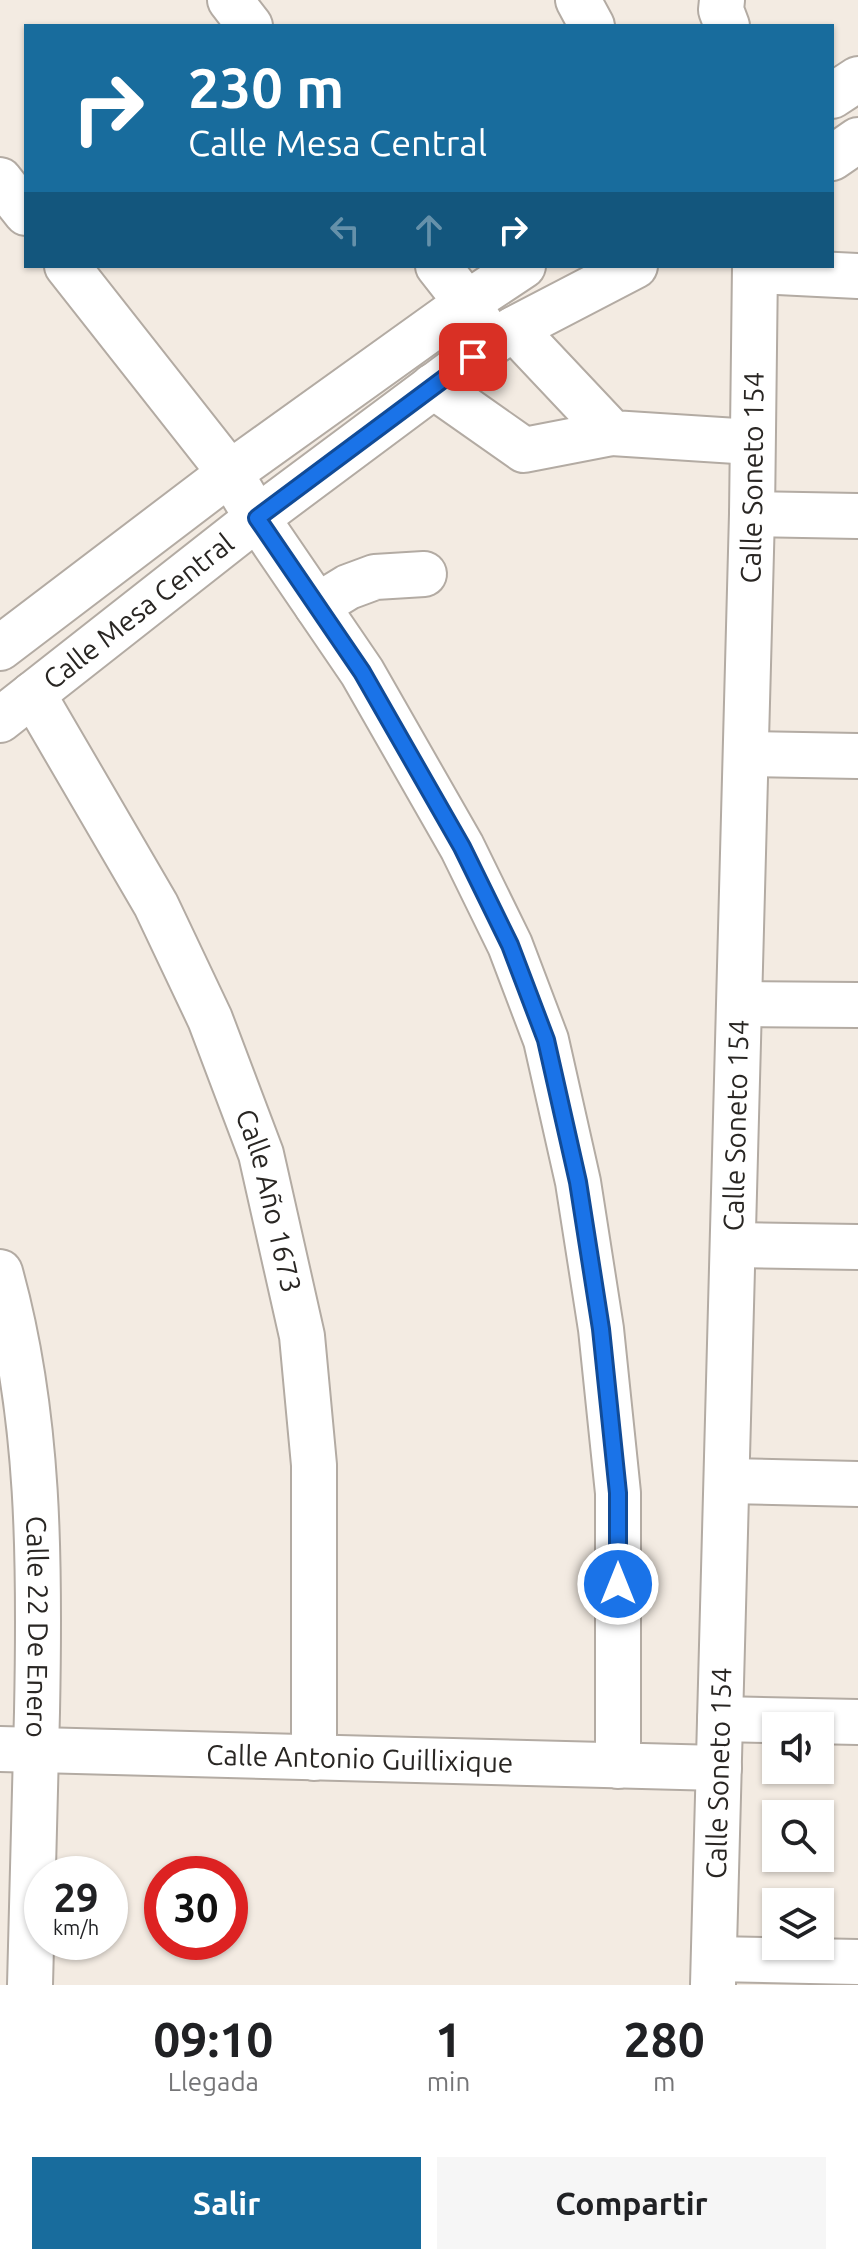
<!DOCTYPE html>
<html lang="es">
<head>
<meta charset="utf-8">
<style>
  body { margin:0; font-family:Ubuntu,sans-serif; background:#f6f6f6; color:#202124; height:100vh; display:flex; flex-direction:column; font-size:30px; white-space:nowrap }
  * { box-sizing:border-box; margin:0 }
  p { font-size:26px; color:#757577 }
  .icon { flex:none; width:44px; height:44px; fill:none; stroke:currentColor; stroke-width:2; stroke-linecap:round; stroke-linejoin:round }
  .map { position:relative; height:1985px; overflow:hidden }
  .sheet { display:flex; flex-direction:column; background:#fff; flex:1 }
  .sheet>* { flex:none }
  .guide { position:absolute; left:24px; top:24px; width:810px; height:244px; border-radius:0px; box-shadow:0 2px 6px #0004; background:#186c9d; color:#fff; overflow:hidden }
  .buttons { position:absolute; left:762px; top:1712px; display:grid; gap:16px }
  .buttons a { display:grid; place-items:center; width:72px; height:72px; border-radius:0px; background:#fff; box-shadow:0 2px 6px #0004; font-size:40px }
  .speed { position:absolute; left:24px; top:1856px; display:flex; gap:16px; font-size:40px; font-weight:700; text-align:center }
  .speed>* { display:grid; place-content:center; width:104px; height:104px; border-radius:50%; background:#fff; box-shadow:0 2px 6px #0004; line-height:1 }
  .speed small { font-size:20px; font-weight:400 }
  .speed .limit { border:12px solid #d22; background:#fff; color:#111 }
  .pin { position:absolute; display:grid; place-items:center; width:68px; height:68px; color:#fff; margin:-34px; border-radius:16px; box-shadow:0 4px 12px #0006 }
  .me { position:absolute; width:88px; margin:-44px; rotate:0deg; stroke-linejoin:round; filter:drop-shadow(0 0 6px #0008) }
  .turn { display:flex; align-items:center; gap:28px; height:168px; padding:0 32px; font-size:36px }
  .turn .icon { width:104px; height:104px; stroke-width:2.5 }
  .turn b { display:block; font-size:56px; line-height:68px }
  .lanes { display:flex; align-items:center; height:76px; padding:0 32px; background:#0003; justify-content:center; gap:40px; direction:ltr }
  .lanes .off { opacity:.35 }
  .eta { display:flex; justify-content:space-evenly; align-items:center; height:136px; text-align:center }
  .eta b { font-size:48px; font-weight:700; line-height:56px }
  .cta { display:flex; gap:16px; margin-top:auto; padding:16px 32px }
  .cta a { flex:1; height:92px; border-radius:0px; background:#186c9d; color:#fff; font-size:32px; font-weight:700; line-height:92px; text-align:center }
  .cta a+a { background:#f6f6f6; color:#202124 }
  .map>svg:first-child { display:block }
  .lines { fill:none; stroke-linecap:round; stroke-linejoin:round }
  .minor-casing { stroke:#b3aba3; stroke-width:48 }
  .major-casing { stroke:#b3aba3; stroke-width:48 }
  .minor { stroke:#fff; stroke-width:44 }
  .major { stroke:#fff; stroke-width:44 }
  .route-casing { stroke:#114b97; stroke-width:20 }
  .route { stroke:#1a73e8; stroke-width:14 }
  .labels { text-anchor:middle; stroke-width:7; stroke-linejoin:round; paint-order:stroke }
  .street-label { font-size:28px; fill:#292623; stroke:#fef9f4 }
</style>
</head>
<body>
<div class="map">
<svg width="858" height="1985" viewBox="0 0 858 1985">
  <rect width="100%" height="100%" fill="#f3ebe2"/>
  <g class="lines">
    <!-- minor casing -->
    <g class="minor-casing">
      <g id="minor">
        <polyline points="230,0 250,26"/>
        <polyline points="578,0 592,26"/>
        <polyline points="722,0 721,10 727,26"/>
        <polyline points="0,180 26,213"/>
        <polyline points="67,266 230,473 257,518 362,672 462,847 510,945 546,1040 578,1182 601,1329 618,1493 618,1766"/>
        <polyline points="438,266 467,303 493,342"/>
        <polyline points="756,271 858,276"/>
        <polyline points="514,329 612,433 752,442"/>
        <polyline points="433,386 524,450 612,433"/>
        <polyline points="752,514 858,516"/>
        <polyline points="317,606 348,587 375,577 424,574"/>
        <path id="s1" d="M 33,694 L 156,905 L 210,1019 L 261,1154 L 302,1336 L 314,1465 L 314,1758"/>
        <polyline points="746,754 858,756"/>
        <polyline points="740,1004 858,1005"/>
        <polyline points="733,1245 858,1247"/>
        <path id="s2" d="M 0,1272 C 40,1415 40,1564 37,1712 C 35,1803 32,1894 30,1985"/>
        <polyline points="727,1481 858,1484"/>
        <polyline points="720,1719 858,1722"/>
        <path id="s3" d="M 0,1749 L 719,1768"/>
        <polyline points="714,1959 858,1962"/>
        <path id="s4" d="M 713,1985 L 752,514 L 755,266"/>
      </g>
    </g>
    <!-- major casing -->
    <g class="major-casing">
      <g id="major">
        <polyline points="832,96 858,79"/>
        <polyline points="832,158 858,140"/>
        <polyline points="0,648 230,473 467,303 523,266"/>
        <path id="s5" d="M 0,720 L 257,518 L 493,342 L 514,329 L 635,266"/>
      </g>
    </g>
    <!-- minor -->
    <use href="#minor" class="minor"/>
    <!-- major -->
    <use href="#major" class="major"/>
  </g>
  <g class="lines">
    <!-- route casing -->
    <g class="route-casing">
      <polyline id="route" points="473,357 257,518 362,672 462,847 510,945 546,1040 578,1182 601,1329 618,1493 618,1584"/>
    </g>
    <!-- route -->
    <use href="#route" class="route"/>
  </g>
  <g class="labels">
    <!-- street labels -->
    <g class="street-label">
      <text dy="10" stroke="none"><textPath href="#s4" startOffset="1508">Calle Soneto 154</textPath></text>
      <text dy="10" stroke="none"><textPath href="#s5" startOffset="176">Calle Mesa Central</textPath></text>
      <text dy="10" stroke="none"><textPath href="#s4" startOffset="860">Calle Soneto 154</textPath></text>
      <text dy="10" stroke="none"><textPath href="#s1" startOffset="562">Calle Año 1673</textPath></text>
      <text dy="10" stroke="none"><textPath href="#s2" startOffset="358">Calle 22 De Enero</textPath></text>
      <text dy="10" stroke="none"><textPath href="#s3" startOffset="360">Calle Antonio Guillixique</textPath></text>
      <text dy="10" stroke="none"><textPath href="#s4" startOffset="212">Calle Soneto 154</textPath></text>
    </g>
  </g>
</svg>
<div class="buttons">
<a><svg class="icon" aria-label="sound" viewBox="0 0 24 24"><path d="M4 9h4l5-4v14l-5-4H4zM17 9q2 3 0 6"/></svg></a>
<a><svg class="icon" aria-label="search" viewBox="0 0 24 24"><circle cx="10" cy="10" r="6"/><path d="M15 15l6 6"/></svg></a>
<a><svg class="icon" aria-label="layers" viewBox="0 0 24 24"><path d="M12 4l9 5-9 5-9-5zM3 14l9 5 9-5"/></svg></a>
</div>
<div class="speed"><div>29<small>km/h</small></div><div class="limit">30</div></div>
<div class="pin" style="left:473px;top:357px;background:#d93025"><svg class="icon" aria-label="arrive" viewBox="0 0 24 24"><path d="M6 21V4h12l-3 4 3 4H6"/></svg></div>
<svg class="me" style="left:618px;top:1584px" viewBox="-20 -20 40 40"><circle r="17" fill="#1a73e8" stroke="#fff" stroke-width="3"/><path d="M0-11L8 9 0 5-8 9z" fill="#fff"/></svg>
<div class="guide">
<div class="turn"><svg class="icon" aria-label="right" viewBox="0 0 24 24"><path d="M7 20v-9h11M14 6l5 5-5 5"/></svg><div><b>230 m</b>Calle Mesa Central</div></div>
<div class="lanes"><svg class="icon off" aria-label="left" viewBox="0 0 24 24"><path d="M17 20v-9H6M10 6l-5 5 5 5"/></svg><svg class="icon off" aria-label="ahead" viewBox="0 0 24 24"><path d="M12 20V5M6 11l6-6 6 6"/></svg><svg class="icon" aria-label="right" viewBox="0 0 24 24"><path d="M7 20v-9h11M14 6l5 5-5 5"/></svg></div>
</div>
</div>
<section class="sheet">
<div class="eta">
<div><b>09:10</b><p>Llegada</p></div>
<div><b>1</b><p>min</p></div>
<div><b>280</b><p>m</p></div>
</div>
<div class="cta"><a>Salir</a><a>Compartir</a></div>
</section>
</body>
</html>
